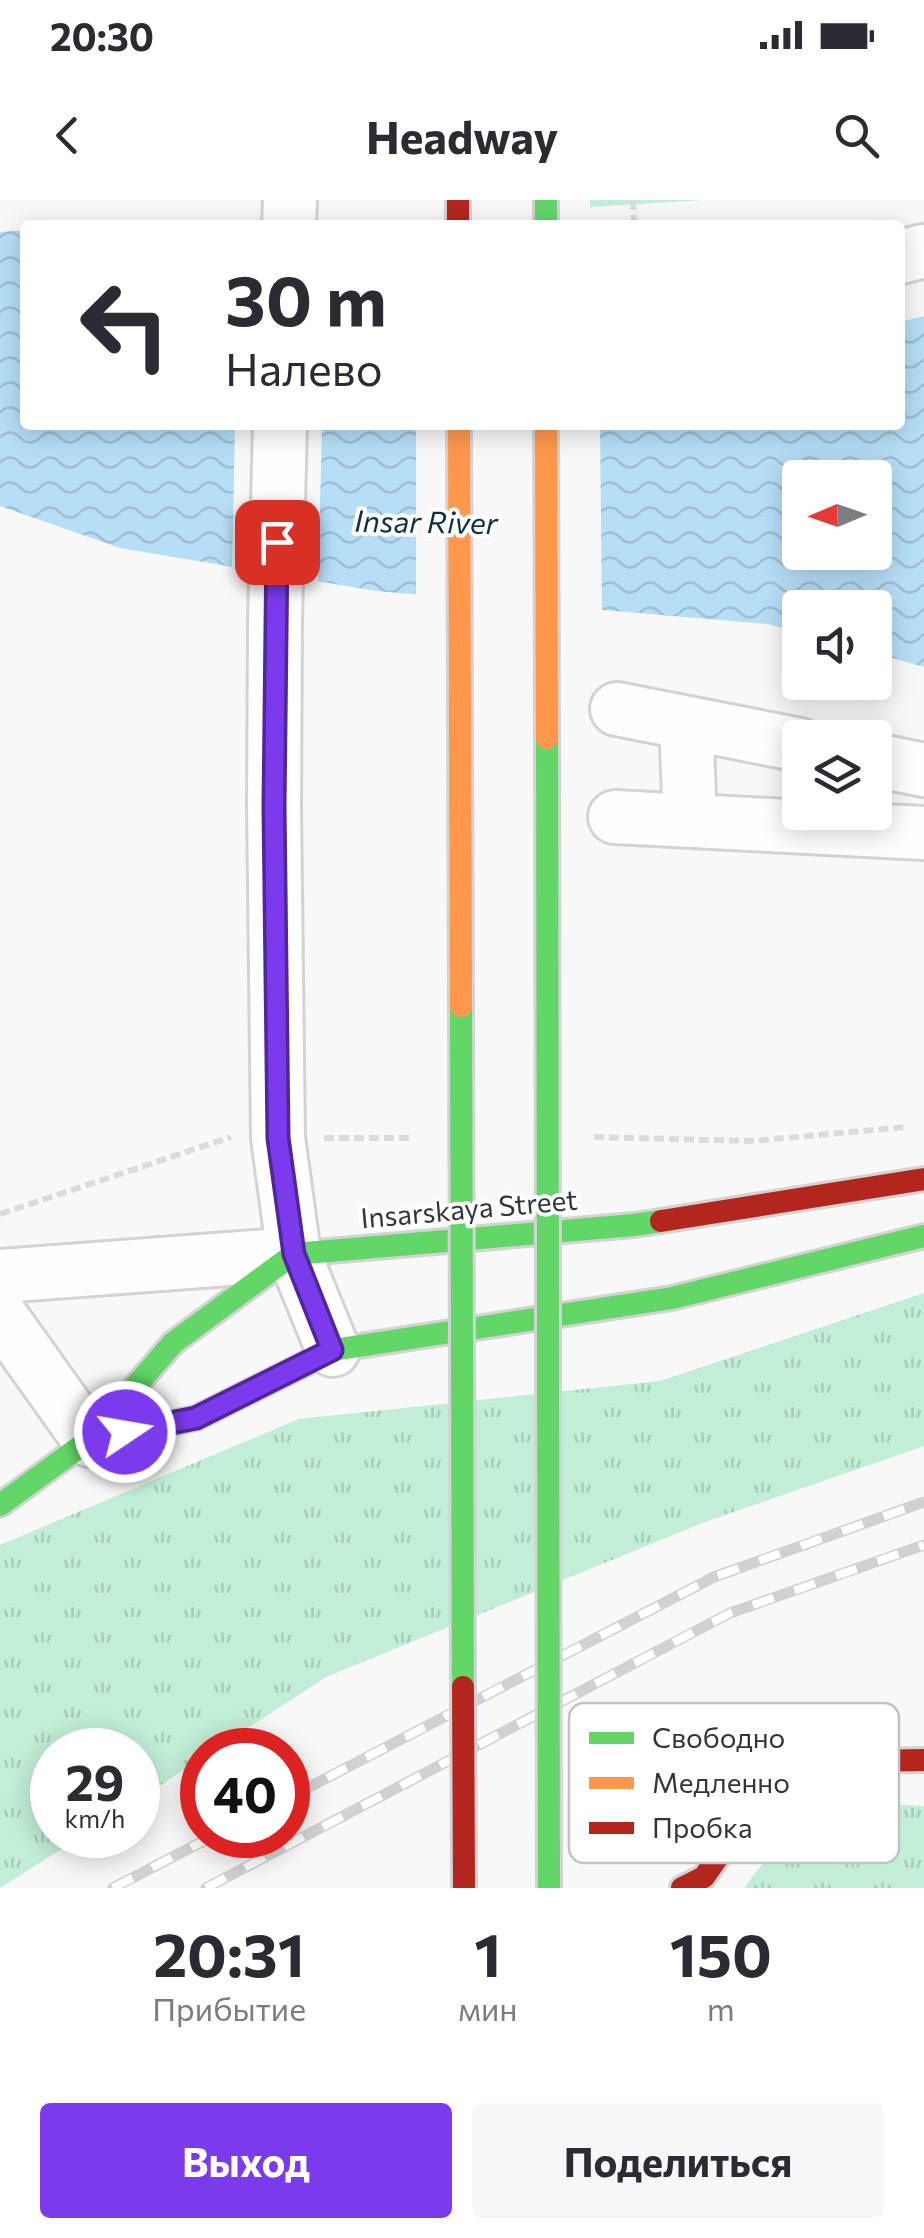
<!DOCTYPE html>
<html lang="ru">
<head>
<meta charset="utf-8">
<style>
  body { margin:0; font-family:Commissioner,sans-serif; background:#f7f7f7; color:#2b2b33; height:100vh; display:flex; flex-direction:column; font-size:38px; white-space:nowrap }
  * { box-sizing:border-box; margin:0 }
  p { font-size:32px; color:#7c7c81 }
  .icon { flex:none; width:55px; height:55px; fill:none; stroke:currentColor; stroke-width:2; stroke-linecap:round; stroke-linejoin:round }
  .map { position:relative; height:1688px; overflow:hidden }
  .sheet { display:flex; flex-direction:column; background:#fff; flex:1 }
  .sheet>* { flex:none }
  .hud { position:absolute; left:20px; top:20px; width:885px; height:210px; border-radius:10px; box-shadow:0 5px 25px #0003; background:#fff; color:#2b2b33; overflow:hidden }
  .needle { width:65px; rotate:268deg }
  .tools { position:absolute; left:782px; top:260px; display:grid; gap:20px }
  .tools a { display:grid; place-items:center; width:110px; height:110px; border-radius:10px; background:#fff; box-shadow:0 5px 25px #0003; font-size:50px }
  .speed { position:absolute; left:30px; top:1528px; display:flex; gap:20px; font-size:50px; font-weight:700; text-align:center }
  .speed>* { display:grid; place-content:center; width:130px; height:130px; border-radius:50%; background:#fff; box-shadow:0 5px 25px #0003; line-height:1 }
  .speed small { font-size:25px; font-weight:400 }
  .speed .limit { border:15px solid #d22; background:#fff; color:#111 }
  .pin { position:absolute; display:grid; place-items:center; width:85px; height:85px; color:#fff; margin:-42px; border-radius:20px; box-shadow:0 5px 15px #0006 }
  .me { position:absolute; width:110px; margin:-55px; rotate:78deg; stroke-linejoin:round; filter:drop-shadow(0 0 8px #0008) }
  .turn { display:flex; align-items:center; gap:35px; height:210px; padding:0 40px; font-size:45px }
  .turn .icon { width:130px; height:130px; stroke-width:2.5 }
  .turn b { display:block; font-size:70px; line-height:85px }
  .eta { display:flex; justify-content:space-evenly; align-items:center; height:170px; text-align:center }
  .eta b { font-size:60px; font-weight:700; line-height:70px }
  .primary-button { display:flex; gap:20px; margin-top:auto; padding:20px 40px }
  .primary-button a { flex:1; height:115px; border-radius:10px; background:#7c3aed; color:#fff; font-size:40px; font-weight:700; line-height:115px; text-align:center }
  .primary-button a+a { background:#f7f7f7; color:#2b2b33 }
  .status { display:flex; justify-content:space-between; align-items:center; height:70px; padding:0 50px; background:#fff; direction:ltr }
  .status svg { height:28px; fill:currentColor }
  header { display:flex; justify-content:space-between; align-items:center; height:130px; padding:0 40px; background:#fff; font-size:45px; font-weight:700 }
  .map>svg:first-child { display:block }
  .grass { fill:url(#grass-tufts) }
  .pitch { fill:#c2edd6 }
  .water { fill:url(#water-waves); fill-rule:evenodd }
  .pier { fill:#f8f8f8 }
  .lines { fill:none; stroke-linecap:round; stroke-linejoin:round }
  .street-casing { stroke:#d3d3d4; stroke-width:58 }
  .fast-casing { stroke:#d3d3d4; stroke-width:28 }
  .jam-casing { stroke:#d3d3d4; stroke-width:28 }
  .path { stroke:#dbdbdc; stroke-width:6; stroke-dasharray:10 5; stroke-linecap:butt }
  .street { stroke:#fefefe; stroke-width:52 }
  .fast { stroke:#63d668; stroke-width:22 }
  .jam { stroke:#b3261e; stroke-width:22 }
  .rail-casing { stroke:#d1d1d2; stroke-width:11 }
  .rail { stroke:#fff; stroke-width:8; stroke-dasharray:22; stroke-linecap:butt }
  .fast-bridge-casing { stroke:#d3d3d4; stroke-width:28; stroke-linecap:butt }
  .slow-bridge-casing { stroke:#d3d3d4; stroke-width:28; stroke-linecap:butt }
  .jam-bridge-casing { stroke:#d3d3d4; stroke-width:28; stroke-linecap:butt }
  .fast-bridge { stroke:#63d668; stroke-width:22 }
  .slow-bridge { stroke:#ff974d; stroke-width:22 }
  .jam-bridge { stroke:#b3261e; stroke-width:22 }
  .route-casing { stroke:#51269a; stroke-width:25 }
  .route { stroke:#7c3aed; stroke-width:18 }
  .labels { text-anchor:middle; stroke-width:8; stroke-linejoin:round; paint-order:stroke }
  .street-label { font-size:28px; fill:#353536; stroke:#fff }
  .water-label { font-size:30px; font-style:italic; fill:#103143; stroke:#fff }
  .key { fill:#fff; stroke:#c2c2c3; stroke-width:2.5 }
  .key-label { font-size:28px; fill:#353536 }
</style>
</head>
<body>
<div class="status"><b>20:30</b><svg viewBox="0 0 49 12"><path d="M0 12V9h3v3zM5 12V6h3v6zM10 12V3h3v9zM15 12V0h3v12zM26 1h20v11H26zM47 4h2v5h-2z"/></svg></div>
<header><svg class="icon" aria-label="back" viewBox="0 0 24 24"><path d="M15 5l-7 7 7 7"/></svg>Headway<svg class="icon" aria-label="search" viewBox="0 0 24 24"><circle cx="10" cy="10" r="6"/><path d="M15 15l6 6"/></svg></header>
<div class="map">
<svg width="924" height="1688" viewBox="0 0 924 1688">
  <defs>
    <pattern id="grass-tufts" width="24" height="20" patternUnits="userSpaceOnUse" patternTransform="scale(2.5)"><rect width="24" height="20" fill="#c2edd6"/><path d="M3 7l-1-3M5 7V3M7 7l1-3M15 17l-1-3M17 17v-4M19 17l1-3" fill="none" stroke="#a7ccb8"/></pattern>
    <pattern id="water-waves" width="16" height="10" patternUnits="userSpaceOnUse" patternTransform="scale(2.5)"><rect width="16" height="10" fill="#b7def7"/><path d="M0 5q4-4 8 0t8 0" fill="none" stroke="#9ebfd4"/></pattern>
  </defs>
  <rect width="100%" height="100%" fill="#f8f8f8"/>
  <!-- grass -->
  <g class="grass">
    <polygon points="924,1093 924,1246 705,1322 326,1477 214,1550 202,1550 202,1558 138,1600 138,1550 52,1550 52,1635 84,1635 0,1688 0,1345 299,1219 660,1181"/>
    <path d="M 892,1604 L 924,1606 L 924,1688 L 744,1688 C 782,1633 828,1613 892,1604 Z"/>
  </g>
  <!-- pitch -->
  <polygon class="pitch" points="590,0 703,0 590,7"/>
  <!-- water -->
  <path class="water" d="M 25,30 L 25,225 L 900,225 L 900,122 L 924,116 L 924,467 L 875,453 L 875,408 L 800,408 L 800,433 L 768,424 L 376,391 L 120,348 L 0,306 L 0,32 ZM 800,278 L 875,278 L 875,352 L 800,352 Z"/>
  <!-- pier -->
  <g class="pier">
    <polygon points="235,225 322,225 318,386 232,372"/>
    <polygon points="416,225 600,225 602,415 416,399"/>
  </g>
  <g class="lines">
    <!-- street casing -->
    <g class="street-casing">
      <g id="street">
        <polyline points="289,25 290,0"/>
        <polyline points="900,57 924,51"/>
        <polyline points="280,225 275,420 274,607 278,938 294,1054 333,1150"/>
        <polyline points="617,509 800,545"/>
        <polyline points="686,523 690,620"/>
        <polyline points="875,560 924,570"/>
        <polyline points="615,617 924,633"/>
        <polyline points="0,1076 294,1054"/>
        <polyline points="0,1115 89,1240"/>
      </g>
    </g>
    <!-- fast casing -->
    <g class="fast-casing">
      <g id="fast">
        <polyline points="546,0 546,25"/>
        <polyline points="89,1240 196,1218 333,1150 672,1098 924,1036"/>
        <polyline points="0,1305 89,1240 173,1143 294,1054 634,1025 661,1021"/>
      </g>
    </g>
    <!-- jam casing -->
    <g class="jam-casing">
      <g id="jam">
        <polyline points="458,0 458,25"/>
        <polyline points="661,1021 924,979"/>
        <polyline points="682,1688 704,1677 741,1624 769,1600 810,1578 866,1561 924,1560"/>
      </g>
    </g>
    <!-- path -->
    <g class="path">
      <polyline points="633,0 634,25"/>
      <polyline points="594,937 752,941 906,927"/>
      <polyline points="324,938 411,938"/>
      <polyline points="0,1014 231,937"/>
    </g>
    <!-- street -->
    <use href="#street" class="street"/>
    <!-- fast -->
    <use href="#fast" class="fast"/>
    <!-- jam -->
    <use href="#jam" class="jam"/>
    <!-- rail casing -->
    <g class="rail-casing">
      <g id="rail">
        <polyline points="288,1598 714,1377 924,1302"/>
        <polyline points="113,1688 215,1635"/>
        <polyline points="206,1688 730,1413 924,1345"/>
      </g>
    </g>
    <!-- rail -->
    <use href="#rail" class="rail"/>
    <!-- fast-bridge casing -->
    <g class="fast-bridge-casing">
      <g id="fast-bridge">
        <polyline points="547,538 549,1688"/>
        <polyline points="461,806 463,1487"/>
      </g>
    </g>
    <!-- slow-bridge casing -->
    <g class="slow-bridge-casing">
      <g id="slow-bridge">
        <polyline points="459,225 461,806"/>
        <polyline points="546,225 547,538"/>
      </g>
    </g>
    <!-- jam-bridge casing -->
    <g class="jam-bridge-casing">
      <polyline id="jam-bridge" points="463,1487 464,1688"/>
    </g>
    <!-- fast-bridge -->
    <use href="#fast-bridge" class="fast-bridge"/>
    <!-- slow-bridge -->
    <use href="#slow-bridge" class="slow-bridge"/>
    <!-- jam-bridge -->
    <use href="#jam-bridge" class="jam-bridge"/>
  </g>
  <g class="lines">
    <!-- route casing -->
    <g class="route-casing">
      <polyline id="route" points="125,1232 196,1218 332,1150 294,1054 278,938 274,607 277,342"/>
    </g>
    <!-- route -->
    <use href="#route" class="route"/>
  </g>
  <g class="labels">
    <!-- street labels -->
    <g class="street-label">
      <text transform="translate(469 1009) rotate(-5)" y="10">Insarskaya Street</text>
    </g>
    <!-- water labels -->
    <g class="water-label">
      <text transform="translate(426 323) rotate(1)" y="10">Insar River</text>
    </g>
  </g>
  <!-- legend -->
  <rect x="569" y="1503" width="330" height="160" rx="15" class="key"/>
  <rect x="589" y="1532" width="45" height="12" fill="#63d668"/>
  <rect x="589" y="1577" width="45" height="12" fill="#ff974d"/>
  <rect x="589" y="1622" width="45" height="12" fill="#b3261e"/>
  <g class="key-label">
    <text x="652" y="1548">Свободно</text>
    <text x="652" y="1593">Медленно</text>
    <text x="652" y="1638">Пробка</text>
  </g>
</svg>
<div class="tools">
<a><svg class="needle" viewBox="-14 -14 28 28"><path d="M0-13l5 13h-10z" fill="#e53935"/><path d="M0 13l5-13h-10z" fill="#7c7c81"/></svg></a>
<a><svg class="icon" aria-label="sound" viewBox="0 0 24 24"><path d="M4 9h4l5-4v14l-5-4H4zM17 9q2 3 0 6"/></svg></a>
<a><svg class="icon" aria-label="layers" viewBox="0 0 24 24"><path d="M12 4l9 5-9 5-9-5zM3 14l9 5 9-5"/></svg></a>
</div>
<div class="speed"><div>29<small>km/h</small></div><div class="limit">40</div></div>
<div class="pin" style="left:277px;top:342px;background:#d93025"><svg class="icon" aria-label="arrive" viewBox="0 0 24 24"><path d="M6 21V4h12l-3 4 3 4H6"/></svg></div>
<svg class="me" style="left:125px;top:1232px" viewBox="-20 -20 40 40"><circle r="17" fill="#7c3aed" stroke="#fff" stroke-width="3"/><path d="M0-11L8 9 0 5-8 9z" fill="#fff"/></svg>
<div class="hud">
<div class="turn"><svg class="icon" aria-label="left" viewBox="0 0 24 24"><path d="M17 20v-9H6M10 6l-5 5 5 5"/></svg><div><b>30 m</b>Налево</div></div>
</div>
</div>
<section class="sheet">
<div class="eta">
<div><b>20:31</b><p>Прибытие</p></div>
<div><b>1</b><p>мин</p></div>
<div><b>150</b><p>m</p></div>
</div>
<div class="primary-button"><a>Выход</a><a>Поделиться</a></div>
</section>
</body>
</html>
